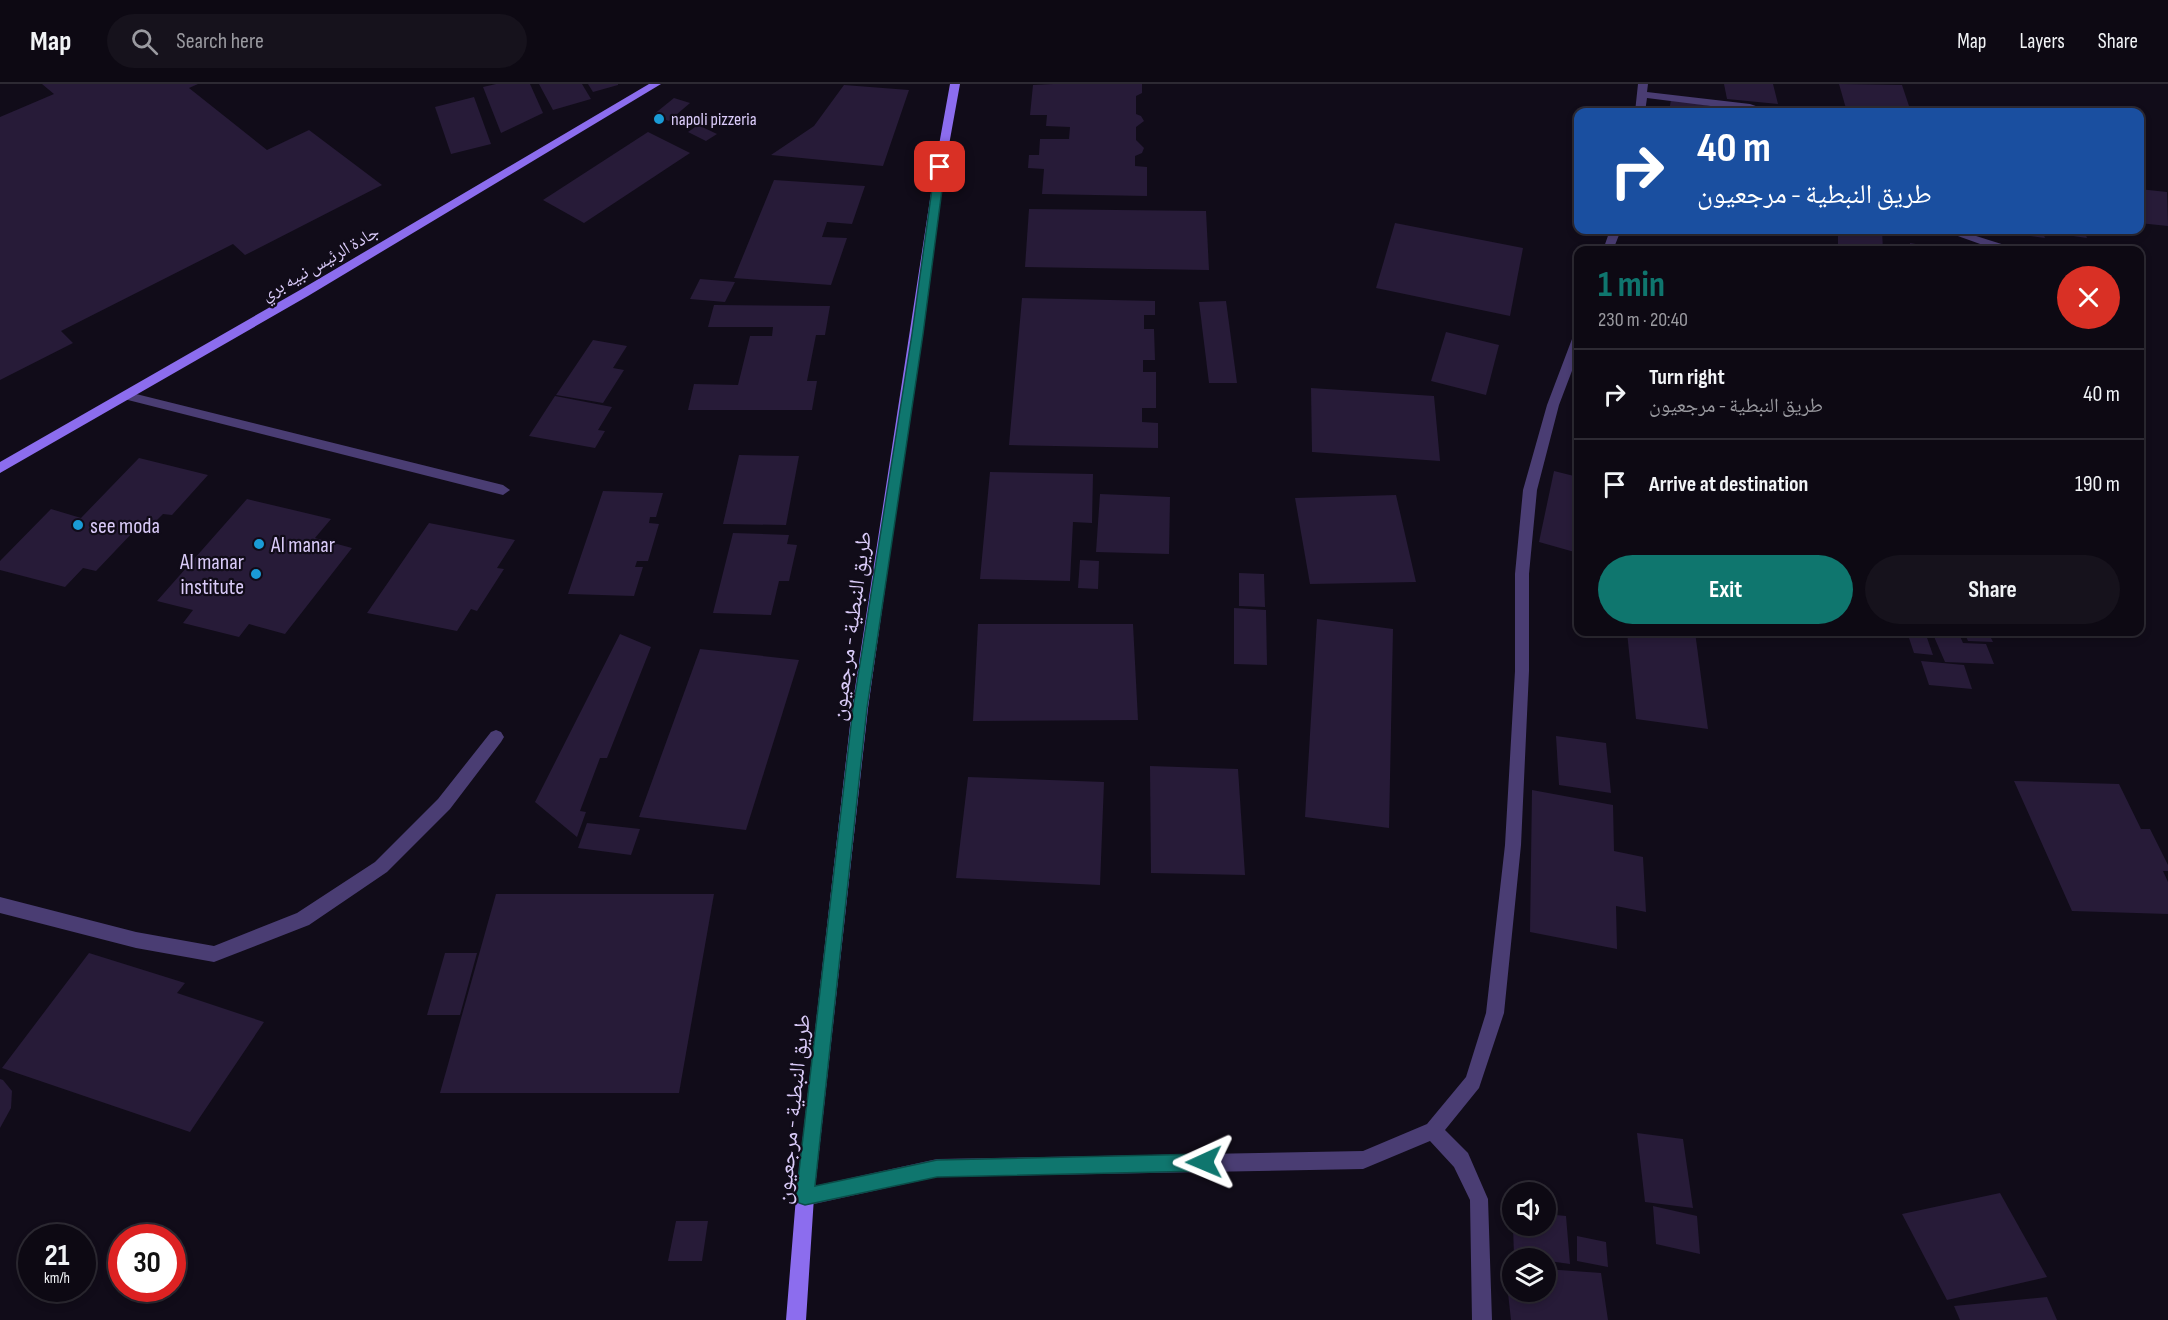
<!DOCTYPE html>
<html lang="en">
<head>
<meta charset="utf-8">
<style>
  body { margin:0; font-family:"Sofia Sans Condensed","Noto Naskh Arabic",sans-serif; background:#16121c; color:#f1f3f6; height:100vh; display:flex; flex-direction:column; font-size:22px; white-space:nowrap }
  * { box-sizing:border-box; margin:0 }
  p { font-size:20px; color:#9a9aa0 }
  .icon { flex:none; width:33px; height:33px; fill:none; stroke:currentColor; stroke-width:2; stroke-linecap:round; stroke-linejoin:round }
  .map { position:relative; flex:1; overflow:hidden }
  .panel { position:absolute; left:1574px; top:162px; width:570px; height:390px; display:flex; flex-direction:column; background:#0d0913; border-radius:12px; box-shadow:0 3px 9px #0003,0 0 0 2px #2d2a33 }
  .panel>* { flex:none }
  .top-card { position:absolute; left:1574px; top:24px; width:570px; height:126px; border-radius:12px; box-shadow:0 3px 9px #0003,0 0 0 2px #2d2a33; background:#1a4fa0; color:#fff; overflow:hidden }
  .tools { position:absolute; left:1502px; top:1098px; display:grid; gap:12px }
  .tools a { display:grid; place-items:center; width:54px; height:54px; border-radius:50%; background:#0d0913; box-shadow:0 3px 9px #0003,0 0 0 2px #2d2a33; font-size:30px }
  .speed { position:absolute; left:18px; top:1140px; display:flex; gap:12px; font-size:30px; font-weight:700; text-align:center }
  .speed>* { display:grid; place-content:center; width:78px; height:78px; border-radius:50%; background:#0d0913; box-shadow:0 3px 9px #0003,0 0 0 2px #2d2a33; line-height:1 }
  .speed small { font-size:15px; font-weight:400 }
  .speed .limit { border:9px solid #d22; background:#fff; color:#111 }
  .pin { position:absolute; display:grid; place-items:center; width:51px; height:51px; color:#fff; margin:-26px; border-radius:12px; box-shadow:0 3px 9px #0006 }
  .me { position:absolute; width:66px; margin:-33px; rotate:269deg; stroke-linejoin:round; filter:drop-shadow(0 0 4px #0008) }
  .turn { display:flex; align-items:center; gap:21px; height:126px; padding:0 24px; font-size:27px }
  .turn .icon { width:78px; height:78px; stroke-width:2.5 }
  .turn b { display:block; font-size:42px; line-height:51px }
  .round { display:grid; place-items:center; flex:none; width:63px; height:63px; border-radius:32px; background:#16121c }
  .summary { display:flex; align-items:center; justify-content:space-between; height:102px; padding:0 24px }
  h1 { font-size:36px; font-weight:700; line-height:45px; color:#0f766e }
  .cta { display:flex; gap:12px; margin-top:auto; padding:12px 24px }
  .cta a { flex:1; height:69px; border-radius:36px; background:#0f766e; color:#fff; font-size:24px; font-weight:700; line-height:69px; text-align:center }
  .cta a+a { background:#16121c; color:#f1f3f6 }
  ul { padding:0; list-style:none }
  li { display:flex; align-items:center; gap:18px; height:90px; padding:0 24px; border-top:2px solid #2d2a33 }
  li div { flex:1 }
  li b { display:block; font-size:22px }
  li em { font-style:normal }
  header { display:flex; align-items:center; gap:36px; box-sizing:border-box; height:84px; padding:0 30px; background:#0d0913; border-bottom:2px solid #2d2a33 }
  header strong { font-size:28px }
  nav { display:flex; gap:33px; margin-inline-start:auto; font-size:21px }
  .search { width:420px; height:54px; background:#16121c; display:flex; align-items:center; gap:15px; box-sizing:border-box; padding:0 21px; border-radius:33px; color:#9a9aa0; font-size:22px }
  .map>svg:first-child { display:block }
  .building { fill:#271b38 }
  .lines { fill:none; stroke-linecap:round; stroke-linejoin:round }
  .lane { fill:#4a3d73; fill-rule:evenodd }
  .street { fill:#4a3d73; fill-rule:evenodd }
  .secondary { fill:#8c6dee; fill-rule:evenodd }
  .route { fill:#0f766e; stroke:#0a4d48; stroke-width:1.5 }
  .poi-dot { fill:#1a9bd6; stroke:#110c19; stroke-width:2 }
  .labels { text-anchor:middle; stroke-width:4.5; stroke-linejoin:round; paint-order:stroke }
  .far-poi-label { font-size:18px; fill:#dacbf9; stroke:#110c19; text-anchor:start }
  .far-street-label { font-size:18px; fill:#dacbf9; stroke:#110c19 }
  .poi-label { font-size:22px; fill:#dacbf9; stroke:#110c19; text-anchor:start }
  .street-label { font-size:22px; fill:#dacbf9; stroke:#110c19 }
</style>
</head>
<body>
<header>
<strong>Map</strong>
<div class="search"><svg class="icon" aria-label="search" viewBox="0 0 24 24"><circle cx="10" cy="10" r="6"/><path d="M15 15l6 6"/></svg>Search here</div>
<nav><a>Map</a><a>Layers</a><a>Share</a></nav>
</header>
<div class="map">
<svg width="2168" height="1236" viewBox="0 0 2168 1236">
  <rect width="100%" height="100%" fill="#110c19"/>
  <!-- building -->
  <g class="building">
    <polygon points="42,0 198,0 189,4 267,66 309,46 382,101 245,171 233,160 61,247 73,259 0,296 0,33 54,10"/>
    <polygon points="496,0 530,0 543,29 501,49 483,3"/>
    <polygon points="539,0 582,0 591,15 553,26"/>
    <polygon points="588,0 618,0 618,1 593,8"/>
    <polygon points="1053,0 1142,0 1142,9 1136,12 1136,30 1141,32 1144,37 1136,43 1136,56 1144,64 1142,69 1135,72 1135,82 1147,83 1147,112 1042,110 1044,85 1028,84 1029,71 1039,71 1040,55 1069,55 1070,43 1046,42 1047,31 1030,31 1033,1"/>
    <polygon points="1724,0 1773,0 1778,20 1727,15"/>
    <polygon points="1839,0 1902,1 1911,28 1847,28"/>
    <polygon points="844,1 909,6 883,82 771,71 814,42"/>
    <polygon points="474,13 491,60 451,70 435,23"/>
    <polygon points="674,14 690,19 669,37 653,31"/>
    <polygon points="1671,15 1738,27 1738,28 1669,28"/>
    <polygon points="698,41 717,50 706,57 688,48"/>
    <polygon points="648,48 690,69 584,139 543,116"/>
    <polygon points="774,96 865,102 852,140 827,138 822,153 847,154 831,201 734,194"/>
    <polygon points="2139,105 2167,108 2168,142 2139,139"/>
    <polygon points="1029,125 1206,127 1209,186 1025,183"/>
    <polygon points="1395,139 1523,164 1510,232 1376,204"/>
    <polygon points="1838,146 1882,146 1883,166 1838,166"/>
    <polygon points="2000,146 2042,146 2045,154 2001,148"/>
    <polygon points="2070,146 2084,146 2087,154 2073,152"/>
    <polygon points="1910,159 1945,165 1945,166 1910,166"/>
    <polygon points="700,195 735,198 725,218 690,215"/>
    <polygon points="1022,214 1155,217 1155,231 1144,231 1144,245 1154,245 1155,276 1143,276 1143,288 1156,288 1156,324 1142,324 1142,338 1158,339 1158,364 1009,361"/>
    <polygon points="1226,217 1237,299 1209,299 1199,218"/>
    <polygon points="714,221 830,222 825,251 816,251 807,297 817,297 812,326 688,326 694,300 738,301 750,252 772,252 773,243 708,243"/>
    <polygon points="1446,248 1499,261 1486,311 1431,297"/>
    <polygon points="593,256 627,262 613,284 624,286 603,319 556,311"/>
    <polygon points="1311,304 1434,312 1440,377 1312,368"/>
    <polygon points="555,312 612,323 598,346 605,347 595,364 529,352"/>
    <polygon points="739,371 799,372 786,441 723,440"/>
    <polygon points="139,374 208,391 172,431 163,430 144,449 134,447 96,487 83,484 65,503 0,486 0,477 51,425 81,434"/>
    <polygon points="1554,387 1578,393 1578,469 1539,458"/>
    <polygon points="990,388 1093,390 1092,439 1073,438 1070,497 980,495"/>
    <polygon points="603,407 663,409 656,433 650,433 649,439 659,440 648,477 637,477 635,483 643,483 634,512 568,510"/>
    <polygon points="1100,410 1170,413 1169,470 1096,468"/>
    <polygon points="1396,411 1416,498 1310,500 1295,414"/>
    <polygon points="247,415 331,435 315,454 352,464 285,550 249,540 239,553 183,539 193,526 157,517"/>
    <polygon points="429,439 515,456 497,484 504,485 477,527 471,525 457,547 367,529"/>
    <polygon points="733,449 789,451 787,460 797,461 789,497 779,497 771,531 713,529"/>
    <polygon points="1080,476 1099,477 1098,505 1078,504"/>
    <polygon points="1239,489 1264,490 1265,523 1239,522"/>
    <polygon points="1234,524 1266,526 1267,581 1234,580"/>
    <polygon points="1317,535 1393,545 1389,744 1305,733"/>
    <polygon points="978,540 1133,540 1138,636 973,637"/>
    <polygon points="1627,548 1695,548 1708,645 1636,635"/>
    <polygon points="1907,548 1925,548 1933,571 1914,569"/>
    <polygon points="1932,548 1958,548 1963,559 1986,560 1994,580 1945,578"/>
    <polygon points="1964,548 1988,548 1993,558 1968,557"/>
    <polygon points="620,550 651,563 607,674 600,674 580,727 586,728 577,753 535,718"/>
    <polygon points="700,565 799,576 746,746 639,733"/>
    <polygon points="1921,577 1964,581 1972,605 1929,601"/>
    <polygon points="1556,652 1606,659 1611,709 1559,701"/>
    <polygon points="1150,682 1238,685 1245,791 1151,789"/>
    <polygon points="968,693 1104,698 1100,801 956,794"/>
    <polygon points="2014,697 2119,700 2141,745 2150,745 2168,781 2168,787 2163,787 2168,798 2168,830 2072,827"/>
    <polygon points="1532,706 1613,721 1614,767 1643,773 1646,828 1616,822 1617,865 1530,848"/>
    <polygon points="587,739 640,745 631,771 578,764"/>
    <polygon points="496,810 714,810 679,1009 440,1009"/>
    <polygon points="89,869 185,899 177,909 264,938 190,1048 2,984"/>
    <polygon points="445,869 477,869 460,931 427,931"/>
    <polygon points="0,995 3,996 12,1007 11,1024 0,1044"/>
    <polygon points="1637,1049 1683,1055 1693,1124 1645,1118"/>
    <polygon points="2000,1109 2047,1193 1947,1216 1902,1130"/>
    <polygon points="1653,1122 1697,1132 1700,1170 1656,1160"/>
    <polygon points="1545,1130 1566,1132 1570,1180 1514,1172 1513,1142 1545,1142"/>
    <polygon points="676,1137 708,1137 702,1177 668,1177"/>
    <polygon points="1577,1152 1606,1158 1608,1183 1577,1177"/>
    <polygon points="1505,1182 1512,1183 1512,1208 1545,1208 1545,1185 1601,1189 1608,1236 1511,1236"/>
    <polygon points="2047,1213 2057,1236 1960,1236 1954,1222"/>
  </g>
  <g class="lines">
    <!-- lane -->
    <polygon class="lane" points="128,308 503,401 510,406 503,411 124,315 122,312"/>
    <!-- street -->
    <g class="street">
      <polygon points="1638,0 1648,0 1647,8 1750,20 1773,28 1758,28 1647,14 1645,28 1635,28"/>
      <polygon points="1610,146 1621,146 1613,166 1603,166"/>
      <polygon points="1941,146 1957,146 2011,163 2013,166 1997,166"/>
      <polygon points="1578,251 1578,271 1559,321 1537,406 1529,490 1529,587 1521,761 1504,929 1479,1004 1445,1046 1468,1069 1488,1115 1492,1236 1472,1236 1470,1116 1454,1083 1430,1057 1363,1085 937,1093 805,1122 798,1120 796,1113 798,1106 805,1104 937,1075 1363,1067 1427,1040 1466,993 1486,929 1505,761 1515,587 1515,490 1523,406 1547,321 1572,255"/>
      <polygon points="496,646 501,648 504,653 501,658 450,725 387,788 309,841 214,878 136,864 0,829 0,813 136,848 214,862 297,829 375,778 438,715 491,648"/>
    </g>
    <!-- secondary -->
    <g class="secondary">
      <polygon points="649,0 661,0 308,212 0,389 0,378 300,206"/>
      <polygon points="950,0 960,0 945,83 868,624 814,1113 806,1236 786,1236 796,1113 852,624 935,83"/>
    </g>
  </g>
  <!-- route -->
  <polygon class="route" points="940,80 945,83 923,250 867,624 815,1102 937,1076 1204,1070 1210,1072 1212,1078 1210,1084 1204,1087 937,1093 805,1121 799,1119 796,1113 853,624 912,250 935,83"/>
  <!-- markers -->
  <g class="poi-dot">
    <circle cx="659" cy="35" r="6"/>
    <circle cx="78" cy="441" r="6"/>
    <circle cx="259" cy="460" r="6"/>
    <circle cx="256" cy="490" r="6"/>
  </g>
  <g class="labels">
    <!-- far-poi labels -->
    <g class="far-poi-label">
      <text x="671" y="41">napoli pizzeria</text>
    </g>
    <!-- far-street labels -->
    <g class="far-street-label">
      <text transform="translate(320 179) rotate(-30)" y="6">جادة الرئيس نبيه بري</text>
    </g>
    <!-- poi labels -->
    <g class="poi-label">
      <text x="90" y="449">see moda</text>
      <text x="271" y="468">Al manar</text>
      <text x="244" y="485" text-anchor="end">Al manar<tspan x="244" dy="25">institute</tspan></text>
    </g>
    <!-- street labels -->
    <g class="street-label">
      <text transform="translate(850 542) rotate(-82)" y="8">طريق النبطية - مرجعيون</text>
      <text transform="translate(792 1025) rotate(-84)" y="8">طريق النبطية - مرجعيون</text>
    </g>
  </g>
</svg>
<div class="tools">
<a><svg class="icon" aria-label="sound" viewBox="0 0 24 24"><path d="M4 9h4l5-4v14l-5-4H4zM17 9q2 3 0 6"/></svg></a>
<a><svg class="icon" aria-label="layers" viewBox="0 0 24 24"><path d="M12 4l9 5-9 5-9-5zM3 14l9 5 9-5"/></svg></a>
</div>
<div class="speed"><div>21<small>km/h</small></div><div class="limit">30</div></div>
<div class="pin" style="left:940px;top:83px;background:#d93025"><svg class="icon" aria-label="arrive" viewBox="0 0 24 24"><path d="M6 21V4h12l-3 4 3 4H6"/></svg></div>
<svg class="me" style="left:1204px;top:1078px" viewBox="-20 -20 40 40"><path d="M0-17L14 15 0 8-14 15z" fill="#0f766e" stroke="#fff" stroke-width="4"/></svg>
<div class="top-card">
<div class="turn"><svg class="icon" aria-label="right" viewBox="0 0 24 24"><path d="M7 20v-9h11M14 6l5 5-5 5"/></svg><div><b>40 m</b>طريق النبطية - مرجعيون</div></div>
</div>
<section class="panel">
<div class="summary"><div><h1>1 min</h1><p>230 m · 20:40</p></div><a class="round" style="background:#d93025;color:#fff"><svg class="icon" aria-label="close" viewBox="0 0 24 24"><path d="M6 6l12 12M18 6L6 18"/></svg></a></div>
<ul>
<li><svg class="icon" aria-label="right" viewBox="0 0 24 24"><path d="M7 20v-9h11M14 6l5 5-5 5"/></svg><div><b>Turn right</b><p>طريق النبطية - مرجعيون</p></div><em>40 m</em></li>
<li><svg class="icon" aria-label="arrive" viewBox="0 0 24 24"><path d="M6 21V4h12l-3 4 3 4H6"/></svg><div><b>Arrive at destination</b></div><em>190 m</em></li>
</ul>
<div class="cta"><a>Exit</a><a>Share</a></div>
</section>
</div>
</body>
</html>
